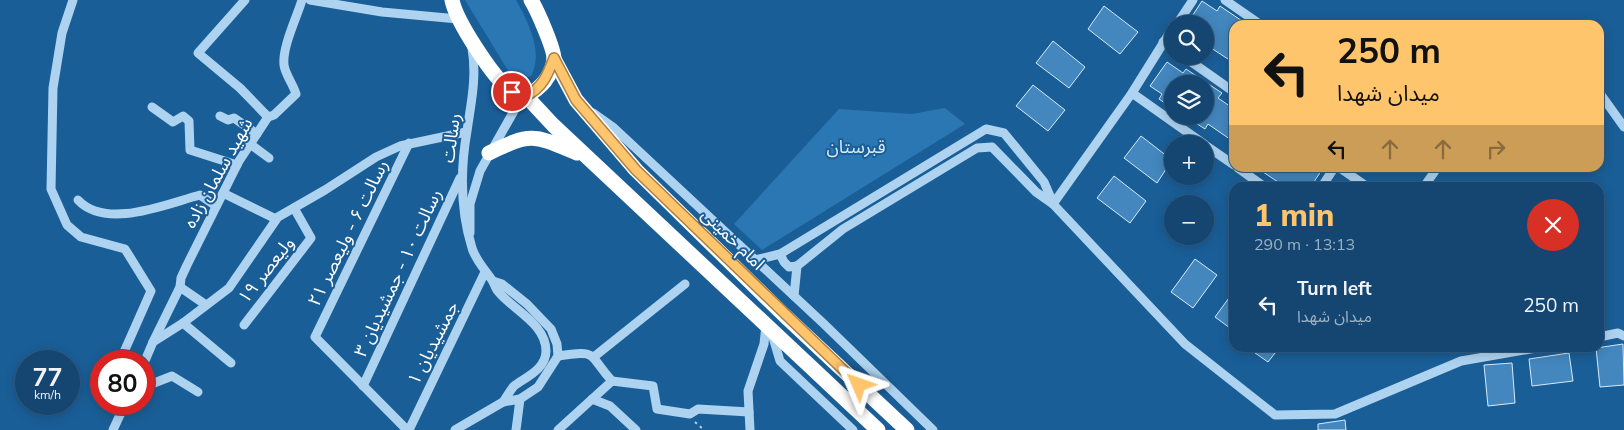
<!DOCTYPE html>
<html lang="en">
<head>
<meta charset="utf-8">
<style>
  body { margin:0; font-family:Mulish,"Noto Sans Arabic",sans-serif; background:#215079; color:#f1f3f6; height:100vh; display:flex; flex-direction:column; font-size:19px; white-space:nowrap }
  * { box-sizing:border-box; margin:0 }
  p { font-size:16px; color:#9db1c3 }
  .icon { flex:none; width:28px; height:28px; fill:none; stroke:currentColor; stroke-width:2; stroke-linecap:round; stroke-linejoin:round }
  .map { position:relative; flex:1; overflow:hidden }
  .panel { position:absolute; left:1229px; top:182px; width:375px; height:170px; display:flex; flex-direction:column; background:#144671; border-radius:15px; box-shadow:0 2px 12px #0003,0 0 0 1px #335e84 }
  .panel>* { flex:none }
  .top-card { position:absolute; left:1229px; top:20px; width:375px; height:152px; border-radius:15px; box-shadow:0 2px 12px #0003,0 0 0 1px #335e84; background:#ffc56d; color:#111; overflow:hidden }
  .buttons { position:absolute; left:1164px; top:15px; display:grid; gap:10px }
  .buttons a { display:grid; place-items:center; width:50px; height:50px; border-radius:50%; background:#144671; box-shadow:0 2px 12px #0003,0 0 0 1px #335e84; font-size:25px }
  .speed { position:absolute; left:15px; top:350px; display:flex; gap:10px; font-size:25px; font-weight:700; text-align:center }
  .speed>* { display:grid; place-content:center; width:65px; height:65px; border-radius:50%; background:#144671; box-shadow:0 2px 12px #0003,0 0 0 1px #335e84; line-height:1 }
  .speed small { font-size:12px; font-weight:400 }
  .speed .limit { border:8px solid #d22; background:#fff; color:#111 }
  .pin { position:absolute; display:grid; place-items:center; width:42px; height:42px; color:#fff; margin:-21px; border:2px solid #fff; border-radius:50%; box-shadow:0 1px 5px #0007 }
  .me { position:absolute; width:55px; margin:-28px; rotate:313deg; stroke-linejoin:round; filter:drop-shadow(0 0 4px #0008) }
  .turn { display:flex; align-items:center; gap:18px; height:105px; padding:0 25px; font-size:22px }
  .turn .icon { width:65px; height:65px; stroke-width:2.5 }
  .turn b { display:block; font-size:35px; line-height:42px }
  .lanes { display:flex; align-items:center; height:48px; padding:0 25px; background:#0003; justify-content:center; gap:25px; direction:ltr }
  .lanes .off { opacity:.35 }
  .round { display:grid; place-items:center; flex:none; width:52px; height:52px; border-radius:26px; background:#215079 }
  .headline { display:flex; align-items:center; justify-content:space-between; height:85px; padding:0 25px }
  h1 { font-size:30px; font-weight:800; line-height:38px; color:#ffc56d }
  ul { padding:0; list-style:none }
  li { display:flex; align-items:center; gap:15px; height:75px; padding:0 25px }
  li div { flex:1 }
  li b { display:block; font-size:19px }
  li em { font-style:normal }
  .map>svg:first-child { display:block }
  .green { fill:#2a77b3 }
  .building { fill:#4387be; stroke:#d5eafb }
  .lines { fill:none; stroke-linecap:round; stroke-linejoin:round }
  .path { stroke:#aed3f0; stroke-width:2; stroke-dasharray:2.5 4; stroke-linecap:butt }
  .minor { stroke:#aed3f0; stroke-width:9 }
  .highway { stroke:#fff; stroke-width:15 }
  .route-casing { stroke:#a68047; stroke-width:12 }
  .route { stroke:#ffc56d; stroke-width:9 }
  .labels { text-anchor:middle; stroke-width:4; stroke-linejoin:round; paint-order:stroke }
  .street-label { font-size:18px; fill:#fff; stroke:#1a5e97 }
  .park-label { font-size:18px; fill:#d5eafb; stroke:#1a5e97 }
</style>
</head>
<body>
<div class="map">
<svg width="1624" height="430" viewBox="0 0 1624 430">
  <rect width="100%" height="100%" fill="#1a5e97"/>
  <!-- green -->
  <g class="green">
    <path d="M 465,0 L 516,0 C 528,22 544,52 531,76 L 522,79 L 512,77 Z"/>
    <polygon points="945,108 965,124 762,250 734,224 839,109 912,114"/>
  </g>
  <!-- building -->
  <g class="building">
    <polygon points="1202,1 1217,11 1220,6 1248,25 1234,25 1234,63 1205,44 1205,24 1187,24"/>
    <polygon points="1104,6 1138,32 1120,54 1088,29"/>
    <polygon points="1053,41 1085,67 1069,88 1036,63"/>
    <polygon points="1167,62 1183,73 1186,69 1222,93 1218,98 1234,109 1234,142 1208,124 1205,129 1185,116 1205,116 1205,84 1172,84 1172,108 1159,99 1162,94 1150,86"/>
    <polygon points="1033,85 1065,110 1048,131 1016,106"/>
    <polygon points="1141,136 1172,160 1157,183 1124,158"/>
    <polygon points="1257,168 1323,168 1310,188 1298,188 1292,184 1287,188"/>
    <polygon points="1114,176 1146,201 1130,223 1097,198"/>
    <polygon points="1195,259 1217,275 1193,308 1171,292"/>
    <polygon points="1234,291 1234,331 1215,317"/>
    <polygon points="1623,344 1624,385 1600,387 1596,348"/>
    <polygon points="1248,348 1279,348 1268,362"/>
    <polygon points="1569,353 1573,381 1532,386 1529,359"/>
    <polygon points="1512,363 1515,403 1488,406 1484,365"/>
    <polygon points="1345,420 1346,430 1318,430 1318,424"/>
  </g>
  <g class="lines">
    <!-- path -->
    <polyline class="path" points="695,422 704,430"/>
    <!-- minor -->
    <g class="minor">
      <polyline points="73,0 62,33 53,88 51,189 67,225 81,237 125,249 151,291 120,361"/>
      <polyline points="245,0 198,53 240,88 268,117"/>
      <polyline points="310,0 382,12 458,19"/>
      <polyline points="1225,0 1261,25"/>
      <polyline points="1177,24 1193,0"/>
      <polyline points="1163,42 1172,49"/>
      <path d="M 472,48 C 477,77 471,103 467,131 C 460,171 460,209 472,248 C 475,259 485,270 492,280 C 494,283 495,287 497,290 C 511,309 546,323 546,351 C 546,369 526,377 514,386 C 510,390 507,397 503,402"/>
      <polyline points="1183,56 1234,92"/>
      <polyline points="1599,92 1624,127"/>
      <polyline points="1132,93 1204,144"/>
      <polyline points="152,107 173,122 183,116 189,121 190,150 237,165"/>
      <polyline points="593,113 614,128 824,324 933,430"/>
      <polyline points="220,116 228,120 234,118 257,134"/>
      <polyline points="250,144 269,158"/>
      <polyline points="1205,145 1234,165"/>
      <polyline points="1238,168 1266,188"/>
      <polyline points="1340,168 1369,188"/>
      <polyline points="1321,188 1334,168"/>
      <polyline points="1423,188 1435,171 1434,168"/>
      <polyline points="223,193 276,219"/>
      <path d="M 78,200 C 106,230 166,204 200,195 L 216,206"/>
      <polyline points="1053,204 1132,93 1172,29"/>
      <polyline points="470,233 470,204 480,171 523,95"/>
      <polyline points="780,254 784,262 789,267 797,266"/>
      <polyline points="755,260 780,254 986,129 1004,133 1044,182 1053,203"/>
      <polyline points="180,287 206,305"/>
      <polyline points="794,296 797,266 843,229 977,148 992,147 1036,192 1053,204 1185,344 1275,415 1335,414 1461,361 1536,348"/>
      <polyline points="183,323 231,363"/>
      <polyline points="244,325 311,238 294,208"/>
      <polyline points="772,334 780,361 853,430"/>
      <polyline points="1599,337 1618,333 1624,336"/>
      <path d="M 153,342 L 180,287 L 181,278 L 187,265 L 239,161 L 268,117 L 274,115 L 296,94 C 293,84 285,74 284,65 C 282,47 297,17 302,0"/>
      <path d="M 558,356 C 599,349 588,355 612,381 L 653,386 L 657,409 L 690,414 L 698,409 L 749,412"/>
      <polyline points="595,356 685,284"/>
      <polyline points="144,363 153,342 183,323 229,288 278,217 325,190 376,157 400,146 466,132"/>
      <polyline points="363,386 460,178"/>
      <polyline points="144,387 172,376 198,392"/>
      <polyline points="592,399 610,406 636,430"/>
      <polyline points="113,430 125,404"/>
      <polyline points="407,430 315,337 409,143"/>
      <polyline points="409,430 485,272"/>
      <polyline points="455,430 503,402 520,399 538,387 558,356 557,344 551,329 527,304 502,284 493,281"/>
      <polyline points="516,430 520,399"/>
      <polyline points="558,430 612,381"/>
      <polyline points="750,430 748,391 764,344 766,325"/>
    </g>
    <!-- highway -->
    <g class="highway">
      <path d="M 452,0 C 456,21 494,79 511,91 C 515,94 521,95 526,96 C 540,89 551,77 554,60 C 555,50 537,10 531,0"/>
      <polyline points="554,59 576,100 636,170 784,315 907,430"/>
      <polyline points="526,96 553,125 878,430"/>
      <path d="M 489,153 C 532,132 534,135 577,153"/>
    </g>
  </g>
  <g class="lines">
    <!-- route casing -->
    <g class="route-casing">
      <path id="route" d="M 512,92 L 526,96 C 543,87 547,76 554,58 L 576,100 L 636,170 L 859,385"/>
    </g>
    <!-- route -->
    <use href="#route" class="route"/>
  </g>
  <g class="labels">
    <!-- street labels -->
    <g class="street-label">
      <text transform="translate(451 138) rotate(-82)" y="6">رسالت</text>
      <text transform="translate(218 173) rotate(-61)" y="6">شهید سلمان زاده</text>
      <text transform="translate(348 233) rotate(-64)" y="6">رسالت ۶ - ولیعصر ۲۱</text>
      <text transform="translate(733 239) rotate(44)" y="6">امام خمینی</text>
      <text transform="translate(266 270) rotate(-52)" y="6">ولیعصر ۱۹</text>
      <text transform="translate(398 273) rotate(-65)" y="6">رسالت ۱۰ - جمشیدیان ۳</text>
      <text transform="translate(433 343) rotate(-63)" y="6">جمشیدیان ۱</text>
    </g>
    <!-- park labels -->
    <g class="park-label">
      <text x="856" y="153">قبرستان</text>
    </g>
  </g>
</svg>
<div class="buttons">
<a><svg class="icon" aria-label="search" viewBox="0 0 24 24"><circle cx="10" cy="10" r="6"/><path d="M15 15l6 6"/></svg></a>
<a><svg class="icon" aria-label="layers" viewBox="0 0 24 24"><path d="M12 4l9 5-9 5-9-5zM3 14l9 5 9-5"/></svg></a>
<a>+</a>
<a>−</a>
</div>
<div class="speed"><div>77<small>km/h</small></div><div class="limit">80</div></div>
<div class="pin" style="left:512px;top:92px;background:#d93025"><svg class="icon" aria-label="arrive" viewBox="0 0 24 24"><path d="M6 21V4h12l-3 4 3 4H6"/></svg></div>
<svg class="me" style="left:859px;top:385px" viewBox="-20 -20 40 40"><path d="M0-17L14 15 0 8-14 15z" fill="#ffc56d" stroke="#fff" stroke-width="4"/></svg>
<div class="top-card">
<div class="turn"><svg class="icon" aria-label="left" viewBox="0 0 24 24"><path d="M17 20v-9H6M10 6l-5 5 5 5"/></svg><div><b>250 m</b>میدان شهدا</div></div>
<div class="lanes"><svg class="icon" aria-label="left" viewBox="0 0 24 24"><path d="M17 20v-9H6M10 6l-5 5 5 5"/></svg><svg class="icon off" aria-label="ahead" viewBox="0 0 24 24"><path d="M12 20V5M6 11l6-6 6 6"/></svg><svg class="icon off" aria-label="ahead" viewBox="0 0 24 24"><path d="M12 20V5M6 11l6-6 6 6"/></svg><svg class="icon off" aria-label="right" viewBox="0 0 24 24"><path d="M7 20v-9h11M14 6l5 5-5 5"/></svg></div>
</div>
<section class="panel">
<div class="headline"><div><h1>1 min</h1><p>290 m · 13:13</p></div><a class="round" style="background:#d93025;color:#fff"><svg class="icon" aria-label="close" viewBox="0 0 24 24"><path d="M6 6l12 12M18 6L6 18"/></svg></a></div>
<ul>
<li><svg class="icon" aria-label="left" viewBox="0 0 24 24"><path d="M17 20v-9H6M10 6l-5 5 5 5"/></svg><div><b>Turn left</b><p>میدان شهدا</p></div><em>250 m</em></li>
</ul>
</section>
</div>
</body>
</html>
